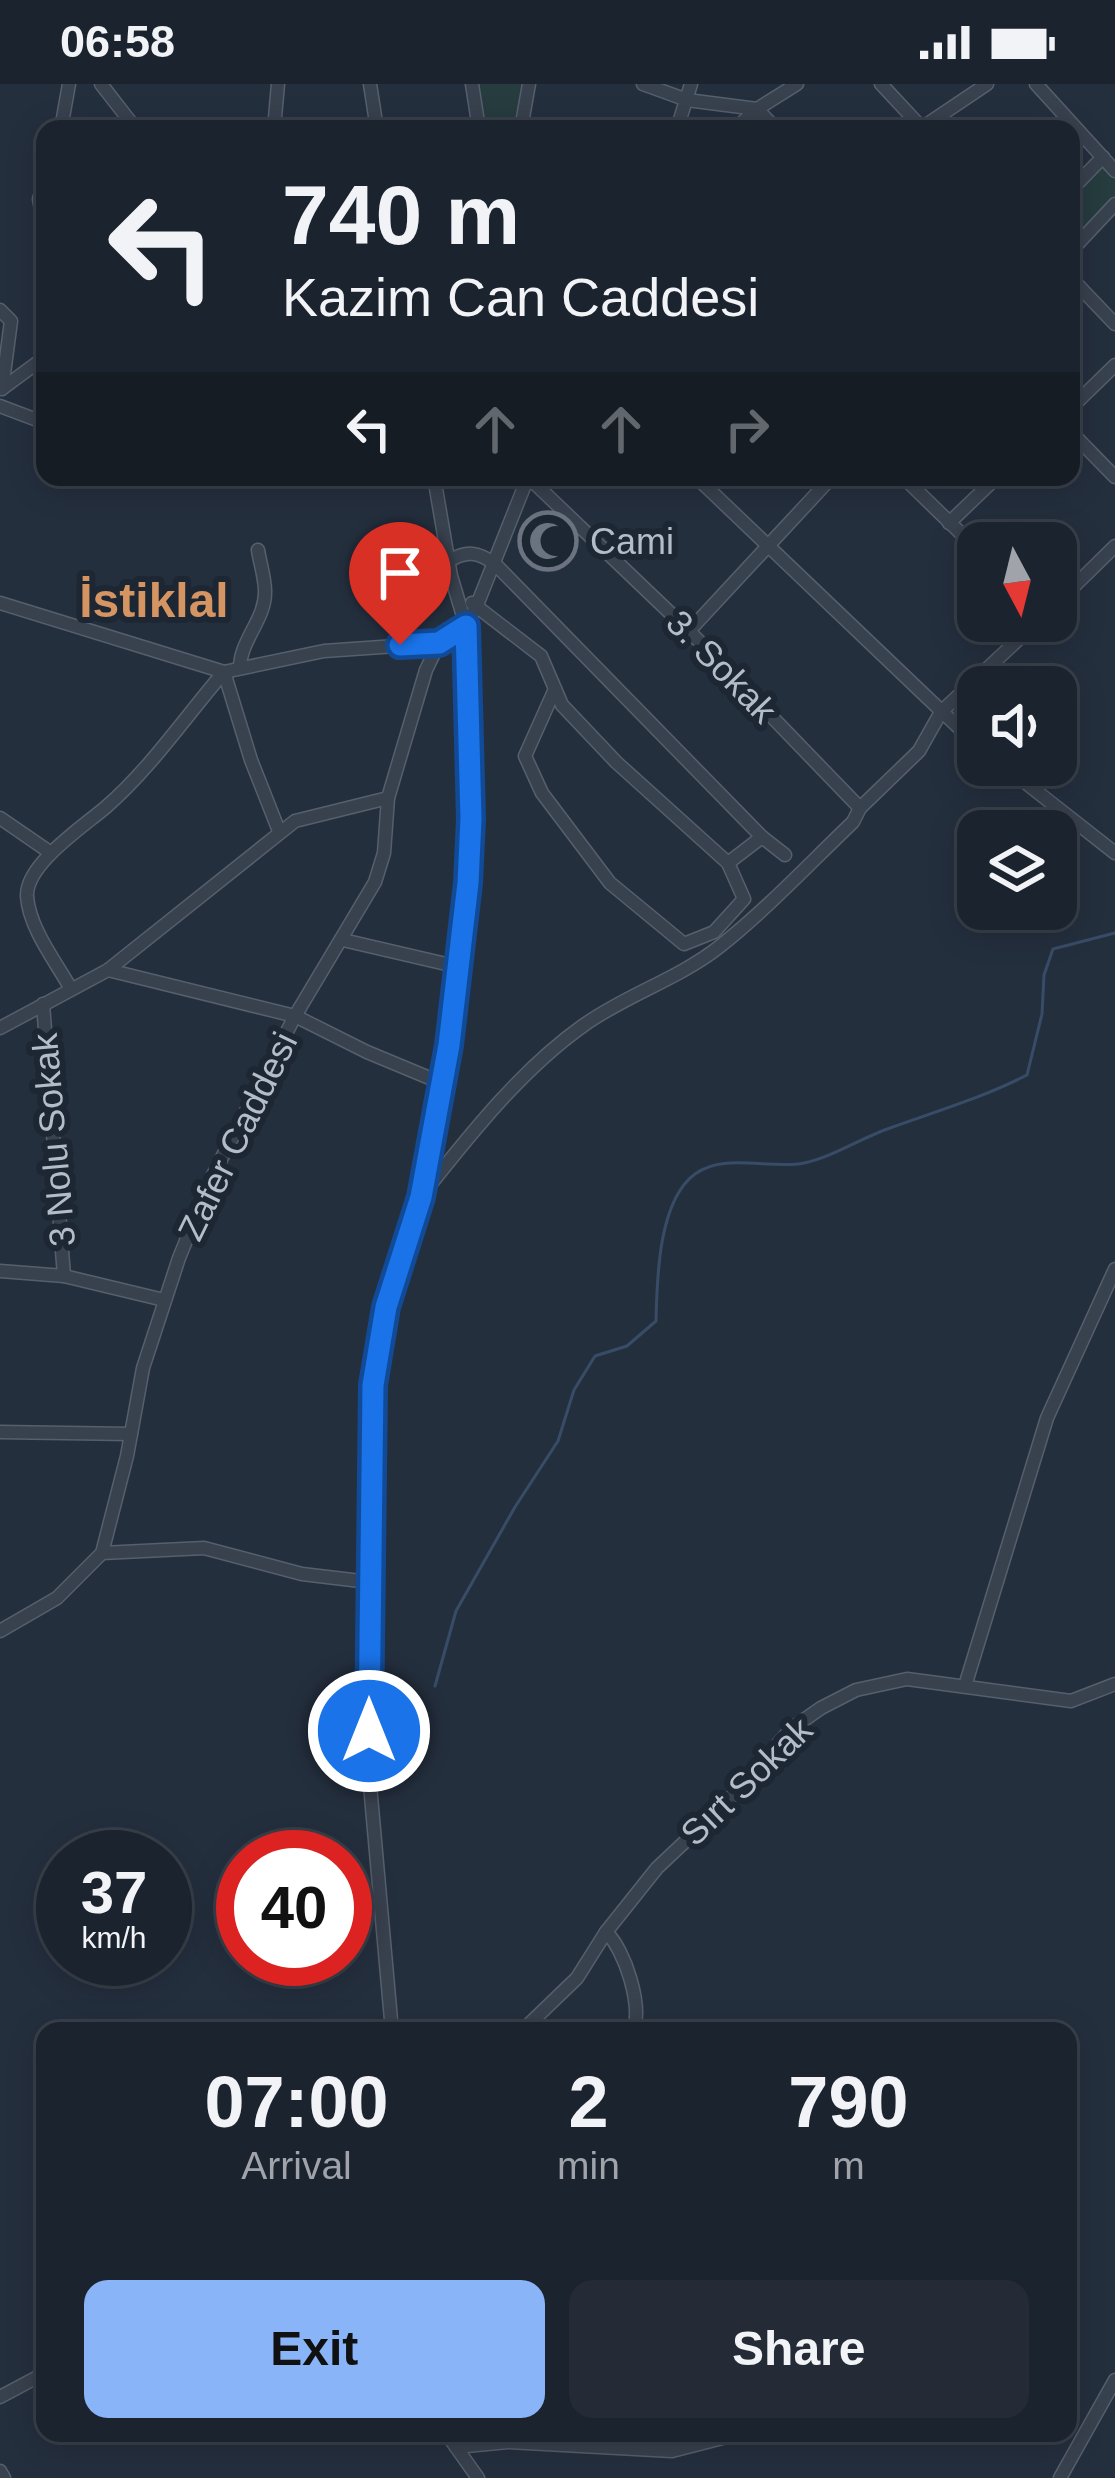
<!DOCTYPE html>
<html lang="en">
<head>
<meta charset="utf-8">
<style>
  body { margin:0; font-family:Helvetica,sans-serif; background:#242b36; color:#f1f3f6; height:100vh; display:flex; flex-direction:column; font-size:45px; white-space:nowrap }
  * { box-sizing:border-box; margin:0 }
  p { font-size:39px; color:#a0a4aa }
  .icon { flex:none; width:66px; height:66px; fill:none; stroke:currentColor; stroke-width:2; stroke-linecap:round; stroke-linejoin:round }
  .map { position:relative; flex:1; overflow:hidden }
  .details { position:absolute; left:36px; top:1938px; width:1041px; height:420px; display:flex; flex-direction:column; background:#1b232e; border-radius:24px; box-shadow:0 6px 30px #0003,0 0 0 3px #39404a }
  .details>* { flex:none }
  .top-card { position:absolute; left:36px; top:36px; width:1044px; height:366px; border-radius:24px; box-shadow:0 6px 30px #0003,0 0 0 3px #39404a; background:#1b232e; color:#f1f3f6; overflow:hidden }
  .needle { width:78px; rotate:173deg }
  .controls { position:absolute; left:957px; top:438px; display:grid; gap:24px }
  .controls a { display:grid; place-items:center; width:120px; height:120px; border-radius:24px; background:#1b232e; box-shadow:0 6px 30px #0003,0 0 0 3px #39404a; font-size:60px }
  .speed { position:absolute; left:36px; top:1746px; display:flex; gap:24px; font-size:60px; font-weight:700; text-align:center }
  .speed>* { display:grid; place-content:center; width:156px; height:156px; border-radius:50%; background:#1b232e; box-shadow:0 6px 30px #0003,0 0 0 3px #39404a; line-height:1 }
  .speed small { font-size:30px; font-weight:400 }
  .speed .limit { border:18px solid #d22; background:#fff; color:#111 }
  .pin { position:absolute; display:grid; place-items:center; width:102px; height:102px; color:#fff; margin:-123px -51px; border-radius:50% 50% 50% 0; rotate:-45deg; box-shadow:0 0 12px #0007 }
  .pin .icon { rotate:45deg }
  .me { position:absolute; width:132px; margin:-66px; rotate:0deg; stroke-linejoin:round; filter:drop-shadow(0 0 9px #0008) }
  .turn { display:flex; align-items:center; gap:42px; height:252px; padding:0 48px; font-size:54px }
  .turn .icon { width:156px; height:156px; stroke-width:2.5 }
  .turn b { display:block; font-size:84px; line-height:102px }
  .lanes { display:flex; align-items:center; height:114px; padding:0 48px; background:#0003; justify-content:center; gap:60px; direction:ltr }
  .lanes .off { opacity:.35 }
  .eta { display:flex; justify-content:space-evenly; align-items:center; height:204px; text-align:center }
  .eta b { font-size:72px; font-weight:700; line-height:84px }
  .action { display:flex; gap:24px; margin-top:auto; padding:24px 48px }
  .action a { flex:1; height:138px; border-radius:24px; background:#8ab4f8; color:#111; font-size:48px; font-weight:700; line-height:138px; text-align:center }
  .action a+a { background:#242b36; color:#f1f3f6 }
  .status { display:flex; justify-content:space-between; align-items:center; height:84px; padding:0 60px; background:#1b232e; direction:ltr }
  .status svg { height:33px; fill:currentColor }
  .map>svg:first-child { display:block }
  .green { fill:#263c3f }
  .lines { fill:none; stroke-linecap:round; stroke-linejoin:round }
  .stream { stroke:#394c67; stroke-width:3 }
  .minor-casing { stroke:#565f6c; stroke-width:15 }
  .minor { stroke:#38414e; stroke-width:12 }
  .route-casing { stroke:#114b97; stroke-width:30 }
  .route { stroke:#1a73e8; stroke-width:21 }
  .labels { text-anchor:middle; stroke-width:12; stroke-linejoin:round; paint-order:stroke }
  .poi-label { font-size:36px; fill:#b4bcc9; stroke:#1d2633; text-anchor:start }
  .street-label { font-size:36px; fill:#b4bcc9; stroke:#1d2633 }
  .district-label { font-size:48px; font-weight:bold; fill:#d59563; stroke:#1d2633 }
</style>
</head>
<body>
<div class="status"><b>06:58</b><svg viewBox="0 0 49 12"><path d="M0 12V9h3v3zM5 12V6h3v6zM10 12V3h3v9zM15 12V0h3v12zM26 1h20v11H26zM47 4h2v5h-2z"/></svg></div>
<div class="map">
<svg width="1115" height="2394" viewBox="0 0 1115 2394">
  <rect width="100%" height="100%" fill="#242f3e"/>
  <!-- green -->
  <g class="green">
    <polygon points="476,0 523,0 516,45 482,45"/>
    <polygon points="1103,81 1115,94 1115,115 1071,164 1071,114"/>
  </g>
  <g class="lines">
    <!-- stream -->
    <path class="stream" d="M 435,1602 L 456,1527 L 515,1423 L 558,1357 L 574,1306 L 595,1272 L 627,1262 L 656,1237 C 657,1196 658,1117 695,1090 C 724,1068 771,1086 804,1079 C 833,1073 861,1054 890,1044 C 937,1027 982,1014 1027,991 L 1042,930 L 1044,891 L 1053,865 L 1115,849"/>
    <!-- minor casing -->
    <g class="minor-casing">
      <g id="minor">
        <polyline points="101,0 136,45"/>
        <polyline points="370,0 377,45"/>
        <polyline points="472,0 479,45"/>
        <polyline points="643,0 687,16 757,25 776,45"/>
        <polyline points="881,0 923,45"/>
        <polyline points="1036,0 1115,87"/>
        <polyline points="61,45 69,0"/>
        <polyline points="274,45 278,0"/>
        <polyline points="521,45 529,0"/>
        <polyline points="677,45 691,0"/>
        <polyline points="735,45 757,25 797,0"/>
        <polyline points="920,45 987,0"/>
        <polyline points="45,99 39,115 45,148"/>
        <polyline points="1071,106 1103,73"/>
        <polyline points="1071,167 1115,120"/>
        <polyline points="1071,194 1115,240"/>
        <polyline points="0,226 11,237 2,305"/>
        <polyline points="3,304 45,273"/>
        <polyline points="0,322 45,339"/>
        <polyline points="1071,324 1115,281"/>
        <polyline points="1071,348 1115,393"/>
        <polyline points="528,393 689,547 860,724"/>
        <polyline points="696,393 978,662"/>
        <polyline points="903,393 978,466"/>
        <polyline points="949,439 997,393"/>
        <path d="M 449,477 C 467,466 478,468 495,480 L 762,753 L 728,779 L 616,678 L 562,621 L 541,572 L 472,519"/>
        <polyline points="0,519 224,588 324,567 439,559"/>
        <polyline points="1056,520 1115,462"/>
        <polyline points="689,547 832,393"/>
        <path d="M 240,584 C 240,556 266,535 265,507 C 265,494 260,479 258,466"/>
        <polyline points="224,588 251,676 279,747"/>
        <polyline points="555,605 525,672 542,709 610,799 684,860 714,848 744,815 728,779"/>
        <polyline points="1003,681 1115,769"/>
        <polyline points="0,734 51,769"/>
        <polyline points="762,753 785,771"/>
        <polyline points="343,856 459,883"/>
        <polyline points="108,886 295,932 367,968 444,1000"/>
        <path d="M 71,905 C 56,878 29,844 27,812 C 26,780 84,742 106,723 C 150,685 186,632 224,588"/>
        <polyline points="43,920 64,1192"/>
        <polyline points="0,944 108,886 295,737 388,714"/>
        <path d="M 426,1106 C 472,1048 523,984 584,941 C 626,911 678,895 719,863 C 767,825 809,780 853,738 L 860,724 L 919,667 L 941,628 L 1038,537"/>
        <polyline points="0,1187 64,1192 164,1216"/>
        <polyline points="0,1348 131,1350"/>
        <polyline points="102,1469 204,1464 302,1490 369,1498"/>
        <polyline points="0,1547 57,1514 102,1469 127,1372 143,1284 179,1174 213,1091 295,932 375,798 384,769 388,714 426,586 439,559 466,542 477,521 528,393"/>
        <polyline points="965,1602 1047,1334 1115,1185"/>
        <path d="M 606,1848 C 625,1866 643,1922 633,1947"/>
        <polyline points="392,1947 370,1701 373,1301 386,1223 421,1113 444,1000 468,799 471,735 466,542 451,492 434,393"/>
        <polyline points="522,1947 577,1894 606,1848 657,1784 726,1719 791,1645 821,1624 856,1606 907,1595 1071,1617 1115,1600"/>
        <polyline points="0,2313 45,2289"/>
        <polyline points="446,2349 478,2394"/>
        <polyline points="456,2363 508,2358 672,2367 742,2349"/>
        <polyline points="0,2387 4,2394"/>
        <polyline points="1060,2394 1115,2296"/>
      </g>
    </g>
    <!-- minor -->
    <use href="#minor" class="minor"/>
  </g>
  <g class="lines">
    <!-- route casing -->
    <g class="route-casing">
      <polyline id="route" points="369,1647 373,1301 386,1223 421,1113 449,961 468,799 471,735 466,542 439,559 400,561"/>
    </g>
    <!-- route -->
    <use href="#route" class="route"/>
  </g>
  <!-- icons -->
  <defs>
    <g id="mosque-ring" transform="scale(3)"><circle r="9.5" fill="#1d2633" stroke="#6b7280" stroke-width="1.5"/><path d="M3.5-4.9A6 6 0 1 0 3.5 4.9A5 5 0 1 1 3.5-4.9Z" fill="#6b7280"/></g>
  </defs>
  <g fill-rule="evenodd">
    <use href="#mosque-ring" x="548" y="457"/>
  </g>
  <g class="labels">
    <!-- poi labels -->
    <g class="poi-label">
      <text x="590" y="470">Cami</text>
    </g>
    <!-- street labels -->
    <g class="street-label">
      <text transform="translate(722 582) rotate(46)" y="13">3. Sokak</text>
      <text transform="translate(237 1052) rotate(-64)" y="13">Zafer Caddesi</text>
      <text transform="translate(53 1056) rotate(-95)" y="13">3 Nolu Sokak</text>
      <text transform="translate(746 1697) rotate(-44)" y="13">Sırt Sokak</text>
    </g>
    <!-- district labels -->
    <g class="district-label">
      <text x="154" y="533">İstiklal</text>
    </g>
  </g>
</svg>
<div class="controls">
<a><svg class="needle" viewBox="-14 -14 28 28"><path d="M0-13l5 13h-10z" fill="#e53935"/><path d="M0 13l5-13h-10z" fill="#a0a4aa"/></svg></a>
<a><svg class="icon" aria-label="sound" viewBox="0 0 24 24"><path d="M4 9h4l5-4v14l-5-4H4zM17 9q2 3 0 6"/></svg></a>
<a><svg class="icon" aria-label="layers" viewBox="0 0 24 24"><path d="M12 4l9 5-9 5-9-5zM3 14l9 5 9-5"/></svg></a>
</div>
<div class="speed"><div>37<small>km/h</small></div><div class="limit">40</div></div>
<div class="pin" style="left:400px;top:561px;background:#d93025"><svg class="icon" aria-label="arrive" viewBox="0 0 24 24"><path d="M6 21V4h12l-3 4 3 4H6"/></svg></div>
<svg class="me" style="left:369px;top:1647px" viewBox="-20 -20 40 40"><circle r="17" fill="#1a73e8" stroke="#fff" stroke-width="3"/><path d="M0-11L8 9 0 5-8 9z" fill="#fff"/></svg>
<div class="top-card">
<div class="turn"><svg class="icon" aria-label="left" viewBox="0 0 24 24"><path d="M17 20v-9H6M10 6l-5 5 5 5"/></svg><div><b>740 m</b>Kazim Can Caddesi</div></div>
<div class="lanes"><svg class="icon" aria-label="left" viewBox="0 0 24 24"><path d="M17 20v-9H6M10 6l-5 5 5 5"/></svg><svg class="icon off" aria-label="ahead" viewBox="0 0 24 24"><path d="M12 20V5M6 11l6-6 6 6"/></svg><svg class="icon off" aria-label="ahead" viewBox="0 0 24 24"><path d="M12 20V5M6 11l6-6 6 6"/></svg><svg class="icon off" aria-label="right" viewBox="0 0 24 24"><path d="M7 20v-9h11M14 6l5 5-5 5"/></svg></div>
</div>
<section class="details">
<div class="eta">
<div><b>07:00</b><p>Arrival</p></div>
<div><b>2</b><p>min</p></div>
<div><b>790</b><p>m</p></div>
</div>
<div class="action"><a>Exit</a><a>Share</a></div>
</section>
</div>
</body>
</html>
